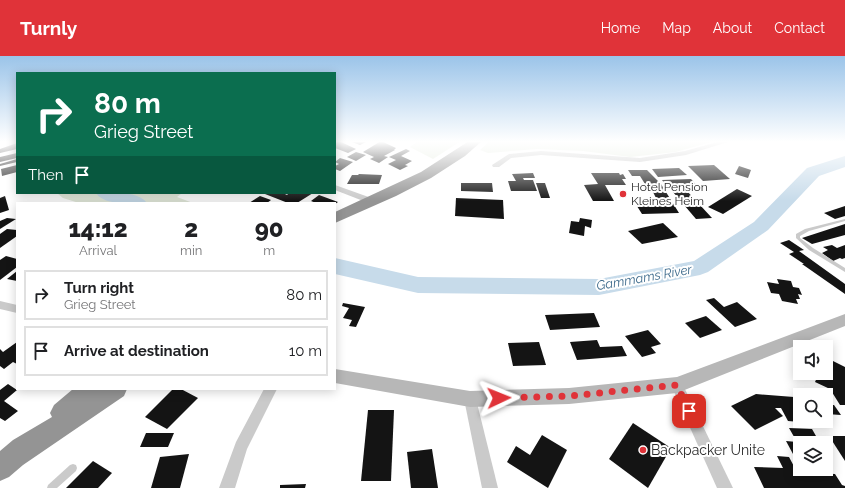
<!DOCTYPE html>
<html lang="en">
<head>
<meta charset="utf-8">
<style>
  body { margin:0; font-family:Raleway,sans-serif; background:#f6f6f6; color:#202124; height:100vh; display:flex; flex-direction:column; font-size:15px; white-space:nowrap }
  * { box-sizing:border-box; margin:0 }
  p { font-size:13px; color:#757577 }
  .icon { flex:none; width:22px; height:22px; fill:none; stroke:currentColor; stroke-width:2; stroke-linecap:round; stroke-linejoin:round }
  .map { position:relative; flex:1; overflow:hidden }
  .sheet { position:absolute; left:16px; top:146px; width:320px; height:188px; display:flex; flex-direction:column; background:#fff; border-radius:0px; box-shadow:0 2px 10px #0003 }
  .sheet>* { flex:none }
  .banner { position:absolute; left:16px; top:16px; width:320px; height:122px; border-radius:0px; box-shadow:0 2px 10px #0003; background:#0b6e4f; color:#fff; overflow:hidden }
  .fabs { position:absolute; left:793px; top:284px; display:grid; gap:8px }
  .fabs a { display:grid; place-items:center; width:40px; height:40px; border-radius:0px; background:#fff; box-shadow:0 2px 10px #0003; font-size:20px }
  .pin { position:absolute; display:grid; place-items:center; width:34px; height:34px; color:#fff; margin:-17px; border-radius:8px; box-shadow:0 2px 6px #0006 }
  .me { position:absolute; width:44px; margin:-22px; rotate:88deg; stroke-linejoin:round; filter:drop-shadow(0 0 3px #0008) }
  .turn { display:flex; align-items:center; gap:14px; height:84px; padding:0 12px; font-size:18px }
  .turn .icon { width:52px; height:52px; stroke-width:2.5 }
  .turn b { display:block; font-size:28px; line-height:34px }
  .then { display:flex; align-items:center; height:38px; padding:0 12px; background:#0003; gap:8px; font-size:15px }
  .eta { display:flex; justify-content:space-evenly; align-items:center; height:68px; text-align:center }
  .eta b { font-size:24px; font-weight:800; line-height:28px }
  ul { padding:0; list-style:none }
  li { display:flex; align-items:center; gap:12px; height:50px; margin:0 8px 6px; padding:0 4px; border:2px solid #e0e0e0; border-radius:0px }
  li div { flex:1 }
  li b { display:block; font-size:15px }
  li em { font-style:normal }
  header { display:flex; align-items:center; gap:24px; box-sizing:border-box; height:56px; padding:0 20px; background:#e03339; color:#fff }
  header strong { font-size:19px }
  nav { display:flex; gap:22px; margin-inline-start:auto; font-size:14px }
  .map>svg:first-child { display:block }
  .green { fill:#e3eadb }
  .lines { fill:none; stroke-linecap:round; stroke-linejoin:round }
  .river { fill:#c7dbea; fill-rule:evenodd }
  .building { fill:#141414 }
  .lane { fill:#cacaca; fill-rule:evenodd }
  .street { fill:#cacaca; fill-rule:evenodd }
  .secondary { fill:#b7b7b7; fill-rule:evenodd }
  .highway { fill:#949494; fill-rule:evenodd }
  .route { stroke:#e03339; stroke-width:7; stroke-dasharray:0 12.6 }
  .poi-dot { fill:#e03339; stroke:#fff; stroke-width:1.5 }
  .labels { text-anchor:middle; stroke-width:4; stroke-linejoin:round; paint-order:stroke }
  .poi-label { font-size:12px; fill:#2d2d2d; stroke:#fff; text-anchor:start }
  .water-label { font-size:13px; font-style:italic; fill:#3e6b8c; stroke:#fff }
  .near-poi-label { font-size:14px; fill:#2d2d2d; stroke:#fff; text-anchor:start }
</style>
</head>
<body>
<header>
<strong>Turnly</strong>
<nav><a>Home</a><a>Map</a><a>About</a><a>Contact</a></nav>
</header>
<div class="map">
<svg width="845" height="432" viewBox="0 0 845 432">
  <rect width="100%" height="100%" fill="#fff"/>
  <!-- green -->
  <g class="green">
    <polygon points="418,85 461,85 433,103 410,91"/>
    <polygon points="490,85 714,85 676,96 630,101 583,95 537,93 488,97 480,94"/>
    <polygon points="57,137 182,137 177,141 193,147 79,147 63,142"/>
  </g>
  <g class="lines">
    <!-- river -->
    <g class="river">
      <polygon points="845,100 845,111 819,120 768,174 708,216 700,219 599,239 418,237 335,218 335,202 418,221 599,223 694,205 754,166 807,112"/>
      <path d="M 96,137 C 110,137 138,134 147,147 C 133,147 104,150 96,137 Z"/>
    </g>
  </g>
  <!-- building -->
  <g class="building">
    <polygon points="339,85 356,93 348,97 335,92 335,87"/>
    <polygon points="349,85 364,85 366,86 360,89"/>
    <polygon points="381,85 396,92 394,94 395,94 384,100 388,101 379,107 370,103 374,101 363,96"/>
    <polygon points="17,87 17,93 0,97 0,93"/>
    <polygon points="406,93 410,95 401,100 412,105 405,109 408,110 400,114 388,108 396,104 389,101"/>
    <polygon points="356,96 366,99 356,105 347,101"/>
    <polygon points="17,97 17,102 0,106 0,101"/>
    <polygon points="340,102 353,106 340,115 335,113 335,110 339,108 335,106"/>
    <polygon points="17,103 17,106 0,110 0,108"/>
    <polygon points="17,109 17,116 2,120 1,113"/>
    <polygon points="714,109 730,123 703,125 688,110"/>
    <polygon points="739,110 751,114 748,122 735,118"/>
    <polygon points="679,112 687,119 658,121 652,113"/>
    <polygon points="628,114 647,114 661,128 679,157 642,158 635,147 658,146 649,128 645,128 640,120 632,120"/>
    <polygon points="533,117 535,122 523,122 524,124 533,124 537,135 511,135 508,125 516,125 512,118"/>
    <polygon points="591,117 619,117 620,119 623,118 626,123 622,123 626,129 605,129 614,145 593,145 584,129 598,128"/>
    <polygon points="359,118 382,119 379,128 347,128 352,119 358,119"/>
    <polygon points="691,123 698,131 668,132 662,124"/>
    <polygon points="461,127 492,127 493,136 461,135"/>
    <polygon points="536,127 545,127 550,142 541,142"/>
    <polygon points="737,133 752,140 723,158 708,151"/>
    <polygon points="687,135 712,162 696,163 673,136"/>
    <polygon points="267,137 283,137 287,139 289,137 313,137 297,147 288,147 265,138"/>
    <polygon points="319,139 338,146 335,148 335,147 316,147 311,145"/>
    <polygon points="5,140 9,154 0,157 0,142"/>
    <polygon points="260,140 271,144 267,147 249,147"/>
    <polygon points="456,142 503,144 504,163 455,160"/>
    <polygon points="845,150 845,160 835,163 824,157"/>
    <polygon points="7,162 16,163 0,173 0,165"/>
    <polygon points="580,162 592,164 591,172 585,170 584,180 569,177 571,165 579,166"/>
    <polygon points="663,167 678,181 642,188 628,175"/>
    <polygon points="845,168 845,179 812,188 802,182"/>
    <polygon points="7,173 17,174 17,180 0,192 0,178"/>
    <polygon points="789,184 804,194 799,195 845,228 845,238 802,208 804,208 789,198 794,196 780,187"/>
    <polygon points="832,189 837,192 845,189 845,202 842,203 840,202 833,205 822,197 828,194 823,191"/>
    <polygon points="6,200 17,203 17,211 0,224 0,204"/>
    <polygon points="17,215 17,225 7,223"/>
    <polygon points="777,223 791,225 793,231 799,232 802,239 798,238 800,243 796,243 798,248 782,245 779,238 771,237 767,226 779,228"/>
    <polygon points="714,242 724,251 737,246 757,263 735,271 706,244"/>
    <polygon points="343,247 365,251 356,271 349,270 352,264 343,262 349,252 342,250"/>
    <polygon points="594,257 600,271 550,274 545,259"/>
    <polygon points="706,260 722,274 700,282 685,267"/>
    <polygon points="648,274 661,288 651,291 656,297 642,301 625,280"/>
    <polygon points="597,284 600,291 622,290 627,300 577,304 570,286"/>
    <polygon points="17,286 17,308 13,306 4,313 0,310 0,293 3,296"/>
    <polygon points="539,286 546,309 513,310 508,287"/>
    <polygon points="827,302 845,311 845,349 840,349 830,333 815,326 819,317 826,317"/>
    <polygon points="8,328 17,334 4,345 18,355 5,365 0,362 0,334"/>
    <polygon points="173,333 181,333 198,342 167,373 145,361"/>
    <polygon points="756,338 794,341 800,351 800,366 788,365 781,352 775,352 783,360 755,374 731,350"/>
    <polygon points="826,349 834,349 841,359 826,358"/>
    <polygon points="368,354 394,354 391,425 361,425"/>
    <polygon points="633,367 671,392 648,432 609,403"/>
    <polygon points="789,372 812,373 820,387 800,387 800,398 793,398 786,385 797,386"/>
    <polygon points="146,377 174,377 168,391 140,391"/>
    <polygon points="542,379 567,394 548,432 507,406 516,390 530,399"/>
    <polygon points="829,380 845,380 845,405"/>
    <polygon points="432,393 438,432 411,432 407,396"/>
    <polygon points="189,398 180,432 151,432 160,401"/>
    <polygon points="777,400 789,401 797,416 835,418 842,429 845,430 845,432 764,432 754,411 783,412"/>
    <polygon points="93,405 112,417 98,432 66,432"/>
    <polygon points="306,428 305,432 280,432 280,429"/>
  </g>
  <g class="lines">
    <!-- lane -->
    <g class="lane">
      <polygon points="845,163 845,165 809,175 800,180 800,182 813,192 845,212 845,216 809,194 796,182 796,178 805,173"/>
      <polygon points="73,408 76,409 77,412 76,415 57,432 47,432 48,429 70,409"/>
    </g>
    <!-- street -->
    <g class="street">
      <polygon points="721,85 731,85 686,99 640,106 541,99 511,102 499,111 493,111 492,109 509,98 541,95 640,102 685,95"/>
      <polygon points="335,129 377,144 378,146 374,149 371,148 335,134"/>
      <polygon points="0,245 17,249 17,257 0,253"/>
      <polygon points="677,324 681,325 733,432 717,432 671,329 673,325"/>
      <polygon points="264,333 277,333 247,393 235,432 219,432 236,386"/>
      <polygon points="470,337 475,339 476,343 498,432 482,432 464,343 465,339"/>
    </g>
    <!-- secondary -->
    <polygon class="secondary" points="845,258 845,270 677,337 569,348 470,351 335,327 335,313 470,335 569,332 677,321"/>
    <!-- highway -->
    <g class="highway">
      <polygon points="469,85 482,85 465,100 431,122 396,140 335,167 335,156 421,116"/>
      <polygon points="73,333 127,333 124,340 23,409 9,421 0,425 0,395 13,384 52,361 50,357 54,349"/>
    </g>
  </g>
  <!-- sky -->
  <linearGradient id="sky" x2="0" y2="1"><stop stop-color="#9bc4e9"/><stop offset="0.59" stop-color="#fff"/><stop offset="1" stop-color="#fff" stop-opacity="0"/></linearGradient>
  <rect width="845" height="145" fill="url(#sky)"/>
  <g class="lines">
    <!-- route -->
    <polyline class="route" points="499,342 569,340 677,329 689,355"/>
  </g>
  <!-- markers -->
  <g class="poi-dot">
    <circle cx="623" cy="138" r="4"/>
    <circle cx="643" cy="394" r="4"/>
  </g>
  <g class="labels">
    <!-- poi labels -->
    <g class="poi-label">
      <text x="631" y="135">Hotel Pension<tspan x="631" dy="14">Kleines Heim</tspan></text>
    </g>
    <!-- water labels -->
    <g class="water-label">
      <text transform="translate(644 221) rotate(-10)" y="5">Gammams River</text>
    </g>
    <!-- near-poi labels -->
    <g class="near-poi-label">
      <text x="651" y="399">Backpacker Unite</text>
    </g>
  </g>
</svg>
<div class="fabs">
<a><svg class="icon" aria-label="sound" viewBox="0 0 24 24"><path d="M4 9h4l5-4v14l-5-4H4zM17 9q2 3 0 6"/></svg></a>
<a><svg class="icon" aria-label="search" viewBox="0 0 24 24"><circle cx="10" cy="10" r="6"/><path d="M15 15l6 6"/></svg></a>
<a><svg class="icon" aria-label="layers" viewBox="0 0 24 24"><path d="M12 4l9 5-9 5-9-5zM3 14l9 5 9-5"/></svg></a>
</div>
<div class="pin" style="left:689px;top:355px;background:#d93025"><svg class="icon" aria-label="arrive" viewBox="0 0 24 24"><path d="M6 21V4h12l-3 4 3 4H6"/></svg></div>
<svg class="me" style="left:499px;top:342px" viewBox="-20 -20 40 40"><path d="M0-17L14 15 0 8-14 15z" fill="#e03339" stroke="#fff" stroke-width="4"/></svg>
<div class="banner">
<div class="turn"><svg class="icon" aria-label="right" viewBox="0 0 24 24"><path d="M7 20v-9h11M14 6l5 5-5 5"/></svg><div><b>80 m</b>Grieg Street</div></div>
<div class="then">Then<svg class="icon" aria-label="arrive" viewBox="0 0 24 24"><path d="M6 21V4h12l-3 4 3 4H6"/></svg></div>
</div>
<section class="sheet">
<div class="eta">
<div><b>14:12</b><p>Arrival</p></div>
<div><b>2</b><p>min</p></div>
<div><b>90</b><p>m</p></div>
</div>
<ul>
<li><svg class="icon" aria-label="right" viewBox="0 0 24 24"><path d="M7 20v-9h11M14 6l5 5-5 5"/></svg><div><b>Turn right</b><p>Grieg Street</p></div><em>80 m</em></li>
<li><svg class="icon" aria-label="arrive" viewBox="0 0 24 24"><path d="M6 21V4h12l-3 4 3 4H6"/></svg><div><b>Arrive at destination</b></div><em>10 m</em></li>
</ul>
</section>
</div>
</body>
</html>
